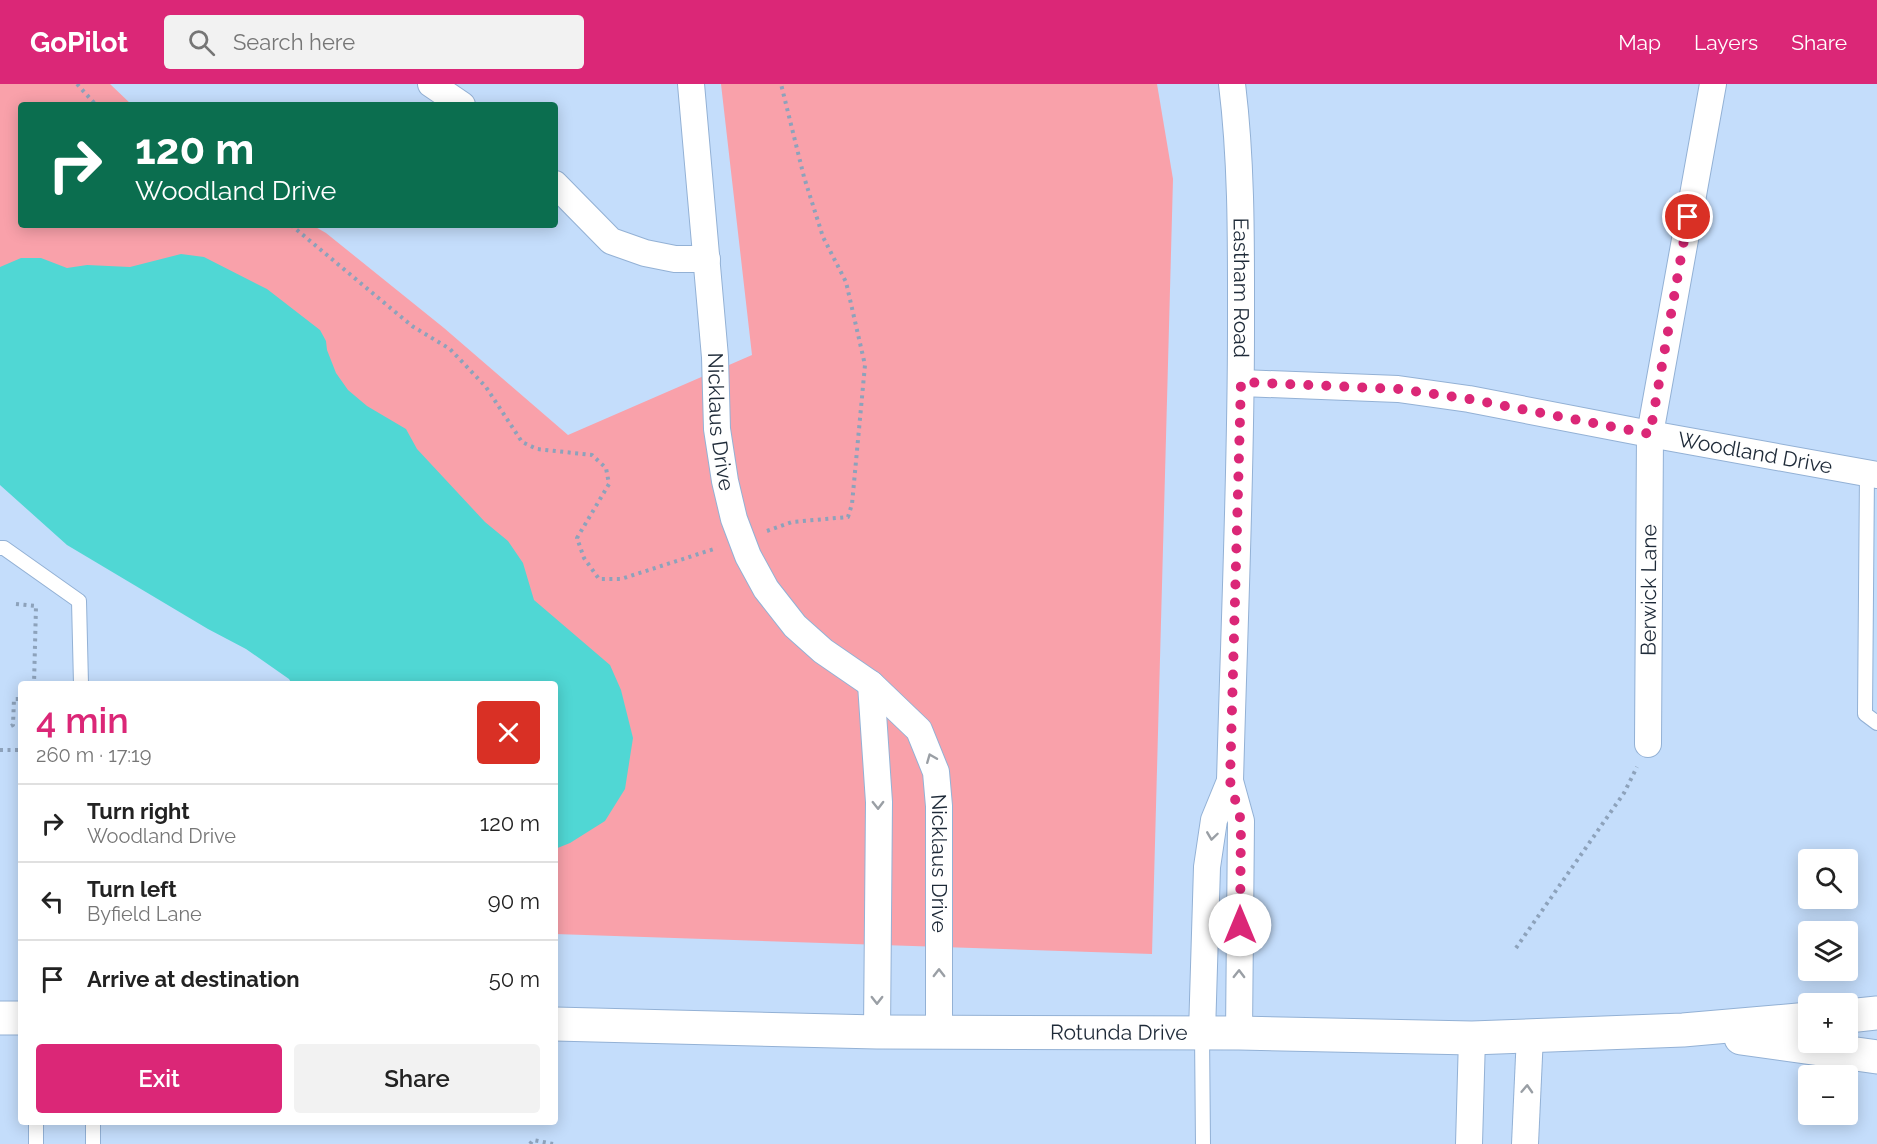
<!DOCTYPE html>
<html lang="en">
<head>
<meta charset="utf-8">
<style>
  body { margin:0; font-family:Raleway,sans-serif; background:#f2f2f2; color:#222; height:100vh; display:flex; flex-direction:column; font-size:22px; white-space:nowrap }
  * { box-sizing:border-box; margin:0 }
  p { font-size:20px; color:#767676 }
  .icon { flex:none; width:33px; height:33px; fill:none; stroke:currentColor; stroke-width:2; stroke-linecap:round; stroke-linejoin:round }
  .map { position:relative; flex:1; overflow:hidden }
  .details { position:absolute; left:18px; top:597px; width:540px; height:444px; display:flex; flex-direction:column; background:#fff; border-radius:6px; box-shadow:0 3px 15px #0003 }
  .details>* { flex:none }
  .hud { position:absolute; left:18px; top:18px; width:540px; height:126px; border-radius:6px; box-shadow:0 3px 15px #0003; background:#0b6e4f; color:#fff; overflow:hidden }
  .buttons { position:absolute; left:1798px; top:765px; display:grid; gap:12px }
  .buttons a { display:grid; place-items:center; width:60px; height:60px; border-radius:6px; background:#fff; box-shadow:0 3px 15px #0003; font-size:30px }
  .pin { position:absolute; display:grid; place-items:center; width:51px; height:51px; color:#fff; margin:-26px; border:3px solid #fff; border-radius:50%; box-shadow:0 2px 6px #0007 }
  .me { position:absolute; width:66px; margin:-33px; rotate:0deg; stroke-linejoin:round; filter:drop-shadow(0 0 4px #0008) }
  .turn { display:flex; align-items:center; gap:21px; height:126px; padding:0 18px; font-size:27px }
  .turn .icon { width:78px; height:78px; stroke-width:2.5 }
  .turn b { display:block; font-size:42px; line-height:51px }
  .round { display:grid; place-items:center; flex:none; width:63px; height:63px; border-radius:6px; background:#f2f2f2 }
  .head { display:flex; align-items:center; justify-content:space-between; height:102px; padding:0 18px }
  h1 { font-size:36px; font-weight:600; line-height:45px; color:#db2777 }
  .button { display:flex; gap:12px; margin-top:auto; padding:12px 18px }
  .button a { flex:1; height:69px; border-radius:6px; background:#db2777; color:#fff; font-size:24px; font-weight:600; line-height:69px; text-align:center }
  .button a+a { background:#f2f2f2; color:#222 }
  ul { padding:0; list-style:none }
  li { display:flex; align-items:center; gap:18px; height:78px; padding:0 18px; border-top:2px solid #e0e0e0 }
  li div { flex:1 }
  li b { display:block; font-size:22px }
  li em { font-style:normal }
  header { display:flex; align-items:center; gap:36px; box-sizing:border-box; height:84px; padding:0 30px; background:#db2777; color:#fff }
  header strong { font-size:28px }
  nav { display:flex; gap:33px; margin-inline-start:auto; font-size:21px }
  .search { width:420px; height:54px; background:#f2f2f2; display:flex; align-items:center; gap:15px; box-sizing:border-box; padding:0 21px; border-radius:6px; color:#767676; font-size:22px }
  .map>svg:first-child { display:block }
  .green { fill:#f9a1aa }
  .water { fill:#50d7d4 }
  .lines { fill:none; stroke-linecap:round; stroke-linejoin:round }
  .lane-casing { stroke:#93b1d5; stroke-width:16 }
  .street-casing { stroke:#93b1d5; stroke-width:28 }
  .secondary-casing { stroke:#93b1d5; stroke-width:35 }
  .path { stroke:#8da2bb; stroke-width:4; stroke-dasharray:3 4.5; stroke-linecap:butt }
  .lane { stroke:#fff; stroke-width:14 }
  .street { stroke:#fff; stroke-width:26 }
  .secondary { stroke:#fff; stroke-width:33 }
  .oneway { stroke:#9a9fa5 }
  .route { stroke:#db2777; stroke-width:10; stroke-dasharray:0 18 }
  .labels { text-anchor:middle; stroke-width:6; stroke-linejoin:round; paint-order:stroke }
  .street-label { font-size:21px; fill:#1e2a38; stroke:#fbfbfb }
</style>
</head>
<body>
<header>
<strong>GoPilot</strong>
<div class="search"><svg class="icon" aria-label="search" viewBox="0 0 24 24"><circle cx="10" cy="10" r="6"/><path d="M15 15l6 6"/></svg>Search here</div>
<nav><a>Map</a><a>Layers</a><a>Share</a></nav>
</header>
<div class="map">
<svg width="1877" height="1060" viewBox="0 0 1877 1060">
  <rect width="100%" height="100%" fill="#c4ddfb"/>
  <!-- green -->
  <polygon class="green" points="0,0 110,0 132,21 21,21 21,141 312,141 326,149 444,244 568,351 752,271 721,0 1157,0 1173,95 1152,870 555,850 555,600 0,351"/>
  <!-- water -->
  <polygon class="water" points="181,170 204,173 267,205 320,246 326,257 327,266 336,289 348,306 367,322 406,345 417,365 485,438 508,457 523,479 534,516 610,581 621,606 633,654 625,705 605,737 570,759 555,765 555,600 292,600 289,595 246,565 208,545 67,461 0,401 0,183 21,174 41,174 67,184 87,181 130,183"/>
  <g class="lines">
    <!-- lane casing -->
    <g class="lane-casing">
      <g id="lane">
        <polyline points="1867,389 1865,630 1877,639"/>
        <polyline points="0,464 4,464 79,517 81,600"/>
        <polyline points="1202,949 1203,1060"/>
        <polyline points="36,1038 36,1060"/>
        <polyline points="93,1038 93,1060"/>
      </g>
    </g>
    <!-- street casing -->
    <g class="street-casing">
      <g id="street">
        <polyline points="431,0 462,21"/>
        <path id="s1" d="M 691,0 L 715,273 L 717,345 L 725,397 L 734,435 L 748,472 L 766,505 L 795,542 L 823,567 L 871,600 L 919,646 L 936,688 L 939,722 L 939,948"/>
        <path id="s2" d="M 1232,0 C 1242,81 1241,163 1241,244 C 1241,395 1234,546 1230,697 L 1241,737 L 1239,949"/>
        <polyline points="555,100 611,157 645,169 675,175 707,175"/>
        <path id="s3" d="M 1241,299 L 1398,305 L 1469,315 L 1650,350 L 1877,391"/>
        <polyline points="871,600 879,718 877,948"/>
        <path id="s4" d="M 1648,660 L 1650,350 L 1713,0"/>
        <polyline points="1202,949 1207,783 1214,736 1230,697"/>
        <polyline points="1469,1060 1472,954"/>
        <polyline points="1525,1060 1530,951"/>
      </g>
    </g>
    <!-- secondary casing -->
    <g class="secondary-casing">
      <g id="secondary">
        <polyline points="1848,932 1877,929"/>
        <polyline points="0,934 21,934"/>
        <path id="s5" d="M 555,940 L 877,948 L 1239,949 L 1472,954 L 1683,946 L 1809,935"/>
        <polyline points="1741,954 1877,973"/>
      </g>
    </g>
    <!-- path -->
    <g class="path">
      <polyline points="77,0 96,21"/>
      <polyline points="291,141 412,242 450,265 486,303 522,358 537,365 592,371 606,384 609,400 577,454 584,474 599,495 621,495 717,464"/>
      <polyline points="767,447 792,438 848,433 852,420 865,281 846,198 823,153 804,93 781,0"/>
      <polyline points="16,520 36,522 34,600"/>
      <polyline points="11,642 13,641 14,615 21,615"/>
      <polyline points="0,666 21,666"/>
      <polyline points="1516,864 1624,709 1637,683"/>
      <polyline points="530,1060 533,1056 553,1060"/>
    </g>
    <!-- lane -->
    <use href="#lane" class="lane"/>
    <!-- street -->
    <use href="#street" class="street"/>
    <!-- secondary -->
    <use href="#secondary" class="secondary"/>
  </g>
  <!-- one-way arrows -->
  <defs><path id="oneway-chevron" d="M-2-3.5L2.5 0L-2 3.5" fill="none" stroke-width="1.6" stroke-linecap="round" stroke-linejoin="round" transform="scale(1.5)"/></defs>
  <g class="oneway">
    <use href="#oneway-chevron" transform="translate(931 674) rotate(-112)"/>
    <use href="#oneway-chevron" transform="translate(878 721) rotate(89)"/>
    <use href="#oneway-chevron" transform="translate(1212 752) rotate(98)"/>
    <use href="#oneway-chevron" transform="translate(939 889) rotate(-90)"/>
    <use href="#oneway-chevron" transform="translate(1239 890) rotate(-89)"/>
    <use href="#oneway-chevron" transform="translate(877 916) rotate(90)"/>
    <use href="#oneway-chevron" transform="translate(1527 1005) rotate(-87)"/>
  </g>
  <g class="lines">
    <!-- route -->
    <polyline class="route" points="1240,841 1241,737 1230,697 1241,298 1398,305 1469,315 1650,350 1688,133"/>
  </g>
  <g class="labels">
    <!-- street labels -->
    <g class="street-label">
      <text dy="7" stroke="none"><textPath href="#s2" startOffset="204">Eastham Road</textPath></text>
      <text dy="7" stroke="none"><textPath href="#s1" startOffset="339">Nicklaus Drive</textPath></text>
      <text dy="7" stroke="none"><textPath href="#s3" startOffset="520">Woodland Drive</textPath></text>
      <text dy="7" stroke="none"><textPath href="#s4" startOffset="154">Berwick Lane</textPath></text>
      <text dy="7" stroke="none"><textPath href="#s1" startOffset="861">Nicklaus Drive</textPath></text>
      <text dy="7" stroke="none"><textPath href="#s5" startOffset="564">Rotunda Drive</textPath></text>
    </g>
  </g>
</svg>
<div class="buttons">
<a><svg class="icon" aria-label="search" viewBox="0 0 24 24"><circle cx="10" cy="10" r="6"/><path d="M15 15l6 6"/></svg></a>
<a><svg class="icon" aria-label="layers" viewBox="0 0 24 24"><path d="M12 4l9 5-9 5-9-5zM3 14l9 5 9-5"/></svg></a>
<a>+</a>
<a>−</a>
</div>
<div class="pin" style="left:1688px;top:133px;background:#d93025"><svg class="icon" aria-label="arrive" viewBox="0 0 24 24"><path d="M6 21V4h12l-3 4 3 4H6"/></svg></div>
<svg class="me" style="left:1240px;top:841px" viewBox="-20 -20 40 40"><circle r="19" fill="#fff"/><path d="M0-13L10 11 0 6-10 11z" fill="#db2777"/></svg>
<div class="hud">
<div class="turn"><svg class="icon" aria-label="right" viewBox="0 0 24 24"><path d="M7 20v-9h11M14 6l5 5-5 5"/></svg><div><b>120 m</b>Woodland Drive</div></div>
</div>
<section class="details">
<div class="head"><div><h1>4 min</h1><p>260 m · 17:19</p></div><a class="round" style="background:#d93025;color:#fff"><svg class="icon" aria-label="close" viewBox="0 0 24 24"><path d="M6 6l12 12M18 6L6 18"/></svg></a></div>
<ul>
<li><svg class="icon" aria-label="right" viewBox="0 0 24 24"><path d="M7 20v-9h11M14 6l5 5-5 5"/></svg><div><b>Turn right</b><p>Woodland Drive</p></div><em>120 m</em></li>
<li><svg class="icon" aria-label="left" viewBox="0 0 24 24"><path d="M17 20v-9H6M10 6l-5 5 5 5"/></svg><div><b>Turn left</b><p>Byfield Lane</p></div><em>90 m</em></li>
<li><svg class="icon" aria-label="arrive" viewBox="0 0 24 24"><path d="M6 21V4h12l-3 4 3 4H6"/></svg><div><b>Arrive at destination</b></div><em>50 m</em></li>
</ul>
<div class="button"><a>Exit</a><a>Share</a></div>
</section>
</div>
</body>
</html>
